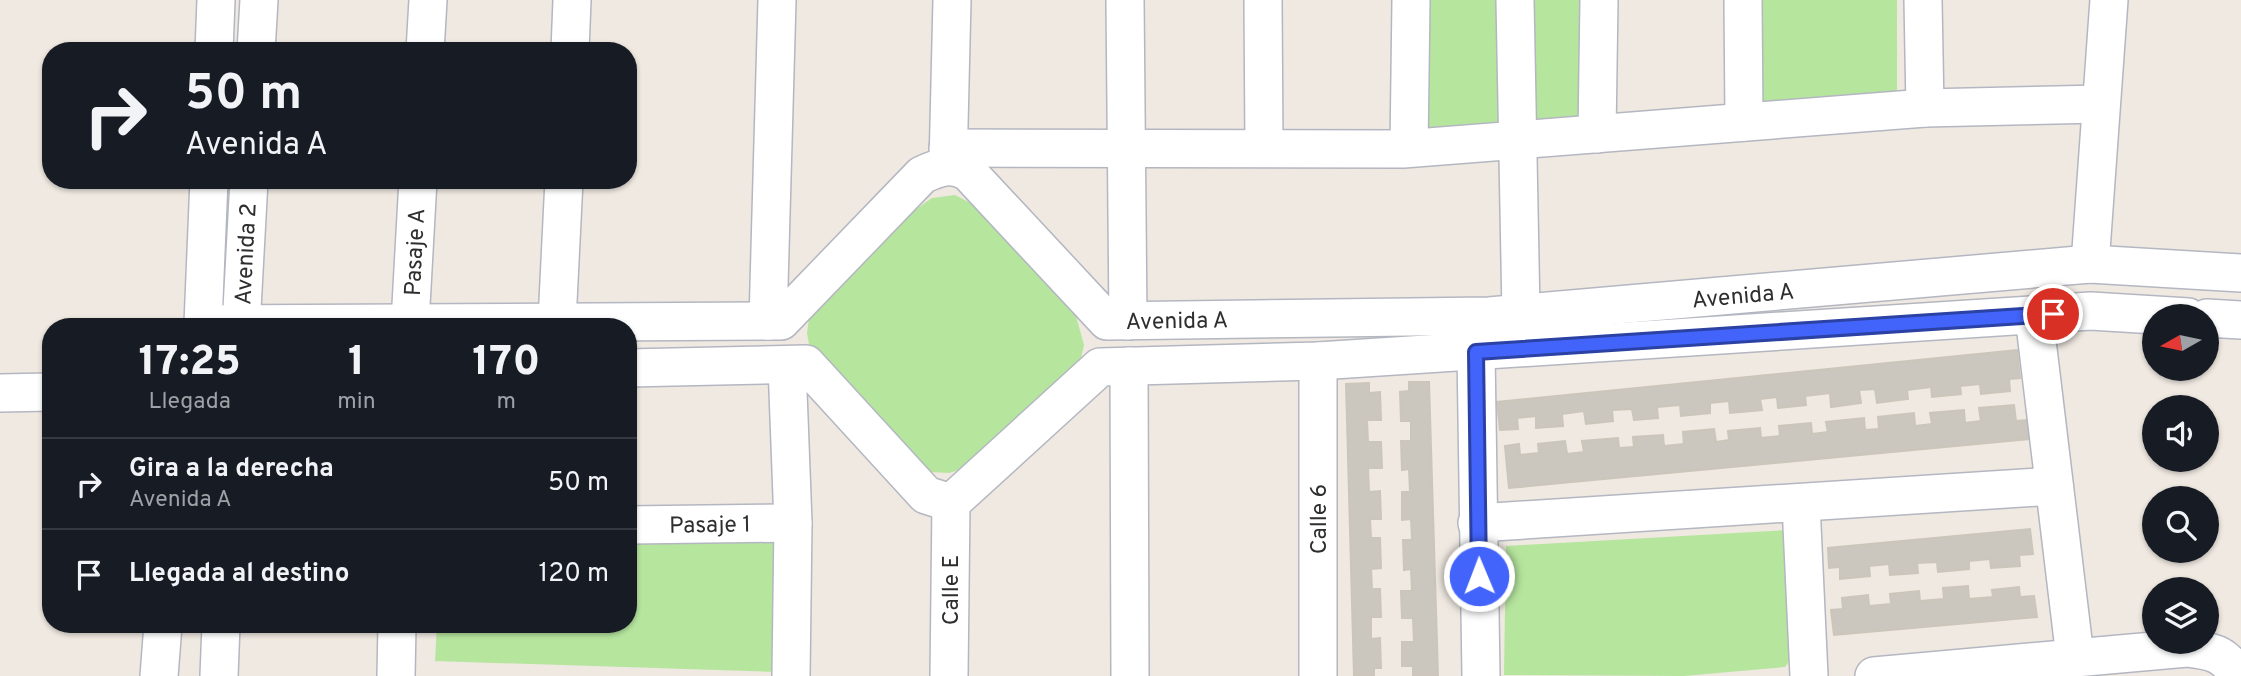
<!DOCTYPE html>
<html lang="es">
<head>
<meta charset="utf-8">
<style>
  body { margin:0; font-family:Overpass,sans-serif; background:#242831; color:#f1f3f6; height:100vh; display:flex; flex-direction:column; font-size:26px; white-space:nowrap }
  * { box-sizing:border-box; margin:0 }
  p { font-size:23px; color:#9ea1a6 }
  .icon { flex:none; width:38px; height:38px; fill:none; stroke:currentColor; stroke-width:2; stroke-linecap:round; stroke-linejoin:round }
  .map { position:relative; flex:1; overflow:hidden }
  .details { position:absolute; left:42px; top:318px; width:595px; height:315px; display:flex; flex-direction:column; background:#171b24; border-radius:28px; box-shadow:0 2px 5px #0004 }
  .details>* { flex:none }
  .banner { position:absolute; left:42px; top:42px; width:595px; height:147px; border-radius:28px; box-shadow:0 2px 5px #0004; background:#171b24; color:#f1f3f6; overflow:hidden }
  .needle { width:46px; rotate:261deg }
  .controls { position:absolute; left:2142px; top:304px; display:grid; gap:14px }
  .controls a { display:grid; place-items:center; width:77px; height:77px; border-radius:50%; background:#171b24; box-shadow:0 2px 5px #0004; font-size:35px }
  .pin { position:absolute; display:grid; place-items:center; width:60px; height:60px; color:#fff; margin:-30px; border:4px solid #fff; border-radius:50%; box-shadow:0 2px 7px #0007 }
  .me { position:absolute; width:77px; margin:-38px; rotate:359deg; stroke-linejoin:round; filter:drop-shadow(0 0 5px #0008) }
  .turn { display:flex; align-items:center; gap:24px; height:147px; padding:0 28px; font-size:32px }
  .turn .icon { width:91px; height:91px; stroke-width:2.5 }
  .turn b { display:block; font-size:49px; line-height:60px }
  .eta { display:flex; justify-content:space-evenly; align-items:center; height:119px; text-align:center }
  .eta b { font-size:42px; font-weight:800; line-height:49px }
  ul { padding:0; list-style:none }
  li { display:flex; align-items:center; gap:21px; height:91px; padding:0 28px; border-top:2px solid #363941 }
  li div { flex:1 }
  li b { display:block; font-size:26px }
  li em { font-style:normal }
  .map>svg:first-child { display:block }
  .green { fill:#b6e59e }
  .building { fill:#cbc7bf; stroke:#cbc5ba; stroke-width:2 }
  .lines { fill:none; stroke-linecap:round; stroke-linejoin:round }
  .minor-casing { stroke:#b4b7c1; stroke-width:40 }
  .minor { stroke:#fff; stroke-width:37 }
  .route-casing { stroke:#2b41a3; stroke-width:18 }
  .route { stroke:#4264fb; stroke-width:12 }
  .labels { text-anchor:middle; stroke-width:5; stroke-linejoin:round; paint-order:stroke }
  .street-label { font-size:23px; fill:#2e2e2e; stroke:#fff }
</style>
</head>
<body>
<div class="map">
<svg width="2241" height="676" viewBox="0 0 2241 676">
  <rect width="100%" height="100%" fill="#efe9e1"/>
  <!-- green -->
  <g class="green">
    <polygon points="1420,0 1591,0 1587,129 1416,141"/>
    <polygon points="1754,0 1897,0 1897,104 1754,115"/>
    <polygon points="955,195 980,208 1074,309 1084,345 1081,358 1068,376 966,468 949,473 930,472 811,356 807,333 810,311 898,222 932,198"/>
    <polygon points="1788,530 1795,654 1785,667 1684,676 1504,675 1506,546"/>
    <polygon points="782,534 777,672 435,661 437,625 628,625 628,536"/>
  </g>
  <!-- building -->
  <g class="building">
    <polygon points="2017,350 2020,378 2009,379 2010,391 1981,394 1980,384 1960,386 1961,394 1932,397 1931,387 1907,390 1908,399 1877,403 1875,389 1859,390 1861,403 1831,407 1830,393 1805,396 1806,405 1778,408 1777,397 1760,399 1762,410 1730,413 1729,401 1710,403 1710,413 1681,416 1680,405 1657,407 1658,418 1634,420 1632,409 1612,410 1613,421 1586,424 1584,411 1562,414 1563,426 1536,428 1536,416 1517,418 1518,429 1500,430 1497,402"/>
    <polygon points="1409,382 1429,382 1438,676 1413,676 1413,666 1402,666 1402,642 1414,642 1413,618 1402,618 1401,591 1412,591 1411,569 1404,570 1403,540 1412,540 1411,519 1402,520 1402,492 1410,492 1409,469 1402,470 1401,441 1411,441 1411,421 1401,421 1400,392 1409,391"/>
    <polygon points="1369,383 1369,393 1380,392 1381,420 1367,420 1368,442 1381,442 1382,468 1368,468 1369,492 1380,491 1381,519 1370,519 1371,538 1380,538 1381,568 1371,569 1372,589 1380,589 1381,617 1371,617 1371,639 1380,638 1381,668 1374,668 1374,676 1354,676 1346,384"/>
    <polygon points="2014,405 2016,421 2027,420 2029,439 1509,488 1505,446 1519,444 1520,455 1539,453 1538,444 1565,441 1567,454 1584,452 1582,441 1618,438 1619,448 1634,447 1633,437 1663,435 1664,446 1684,444 1683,432 1714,429 1716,442 1729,440 1728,431 1760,428 1761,438 1780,436 1779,426 1811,423 1812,434 1828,432 1826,422 1864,418 1865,430 1879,429 1878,417 1914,413 1915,426 1932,424 1930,413 1964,410 1965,423 1981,421 1979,408"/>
    <polygon points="2030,529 2033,554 2019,555 2020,566 1991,568 1990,559 1969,561 1969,569 1938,572 1937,562 1917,563 1918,573 1890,575 1889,564 1869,566 1870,576 1840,579 1840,567 1829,568 1828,548"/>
    <polygon points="1968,586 1969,599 1993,597 1992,590 2019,587 2020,597 2034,596 2037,617 1834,635 1831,610 1843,609 1842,598 1868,595 1869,606 1891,604 1890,594 1919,591 1920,601 1944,599 1943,588"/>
  </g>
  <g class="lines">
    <!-- minor casing -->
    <g class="minor-casing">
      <g id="minor">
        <polyline points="1125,0 1128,321"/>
        <polyline points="1263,0 1264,148"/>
        <polyline points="1515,0 1521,313"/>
        <polyline points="1743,0 1744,122"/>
        <polyline points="1923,0 1925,108"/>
        <polyline points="214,51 216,0"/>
        <polyline points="256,51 259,0"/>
        <polyline points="425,51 428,0"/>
        <polyline points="570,51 572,0"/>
        <polyline points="1597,134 1599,0"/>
        <polyline points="948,148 1403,149 1925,108 2101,104"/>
        <polyline points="1409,148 1411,0"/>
        <polyline points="948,166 952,0"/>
        <path d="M 209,180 L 203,324 L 781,321 L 922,175 C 939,167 953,162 969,173 L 1107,321 L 1489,316 L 2090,264 L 2241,273"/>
        <polyline points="2090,264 2109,0"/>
        <polyline points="2034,316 2075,657"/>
        <polyline points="2207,318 2241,320"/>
        <polyline points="768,321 777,0"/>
        <polyline points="557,322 564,180"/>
        <polyline points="410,323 418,180"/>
        <polyline points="241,327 249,180"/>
        <polyline points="1476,352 1481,676"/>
        <polyline points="787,365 793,523 791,676"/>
        <polyline points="1129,366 1130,676"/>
        <polyline points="628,368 806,364 926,495 951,503 1100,367 1318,361 2091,311 2188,317"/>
        <polyline points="0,393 51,392"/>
        <polyline points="1801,504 1809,676"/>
        <polyline points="1477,523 2054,486"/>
        <polyline points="628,525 793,523"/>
        <polyline points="159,676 163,625"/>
        <polyline points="219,676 221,625"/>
        <polyline points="396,676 397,625"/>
        <polyline points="949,676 951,503"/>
        <polyline points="1318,676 1318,361"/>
        <path d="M 1874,676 L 2187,648 C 2211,651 2226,653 2237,676"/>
      </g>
    </g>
    <!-- minor -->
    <use href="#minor" class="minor"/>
  </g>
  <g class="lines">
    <!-- route casing -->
    <g class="route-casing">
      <polyline id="route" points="1479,576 1476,352 2053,314"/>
    </g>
    <!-- route -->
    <use href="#route" class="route"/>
  </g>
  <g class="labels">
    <!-- street labels -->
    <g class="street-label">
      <text transform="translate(414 252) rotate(-87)" y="8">Pasaje A</text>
      <text transform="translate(245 254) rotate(-87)" y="8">Avenida 2</text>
      <text transform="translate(1743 295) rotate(-5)" y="8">Avenida A</text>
      <text transform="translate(1177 320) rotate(-1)" y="8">Avenida A</text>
      <text transform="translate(1318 519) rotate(-90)" y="8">Calle 6</text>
      <text transform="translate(710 524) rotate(-1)" y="8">Pasaje 1</text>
      <text transform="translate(950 590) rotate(-90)" y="8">Calle E</text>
    </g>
  </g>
</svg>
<div class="controls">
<a><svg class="needle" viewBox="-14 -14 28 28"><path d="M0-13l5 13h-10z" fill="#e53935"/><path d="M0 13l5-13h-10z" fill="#9ea1a6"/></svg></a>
<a><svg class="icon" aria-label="sound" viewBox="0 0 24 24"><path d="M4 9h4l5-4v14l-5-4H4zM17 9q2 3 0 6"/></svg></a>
<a><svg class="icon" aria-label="search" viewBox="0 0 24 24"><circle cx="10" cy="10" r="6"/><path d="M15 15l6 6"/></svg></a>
<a><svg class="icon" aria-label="layers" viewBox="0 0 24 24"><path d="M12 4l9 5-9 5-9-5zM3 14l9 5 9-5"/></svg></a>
</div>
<div class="pin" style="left:2053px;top:314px;background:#d93025"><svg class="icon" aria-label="arrive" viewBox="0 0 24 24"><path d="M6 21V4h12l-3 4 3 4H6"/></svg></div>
<svg class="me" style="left:1479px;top:576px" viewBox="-20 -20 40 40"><circle r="17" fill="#4264fb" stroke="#fff" stroke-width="3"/><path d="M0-11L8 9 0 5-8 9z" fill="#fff"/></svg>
<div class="banner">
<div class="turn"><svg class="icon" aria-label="right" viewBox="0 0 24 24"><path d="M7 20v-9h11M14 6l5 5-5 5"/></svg><div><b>50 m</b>Avenida A</div></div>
</div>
<section class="details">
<div class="eta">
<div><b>17:25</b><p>Llegada</p></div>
<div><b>1</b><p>min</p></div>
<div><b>170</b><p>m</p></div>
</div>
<ul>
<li><svg class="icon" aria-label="right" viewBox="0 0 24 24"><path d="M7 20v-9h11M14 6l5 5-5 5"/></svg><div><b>Gira a la derecha</b><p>Avenida A</p></div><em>50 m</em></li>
<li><svg class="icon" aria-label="arrive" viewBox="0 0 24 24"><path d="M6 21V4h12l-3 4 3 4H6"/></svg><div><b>Llegada al destino</b></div><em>120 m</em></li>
</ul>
</section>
</div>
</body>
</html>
